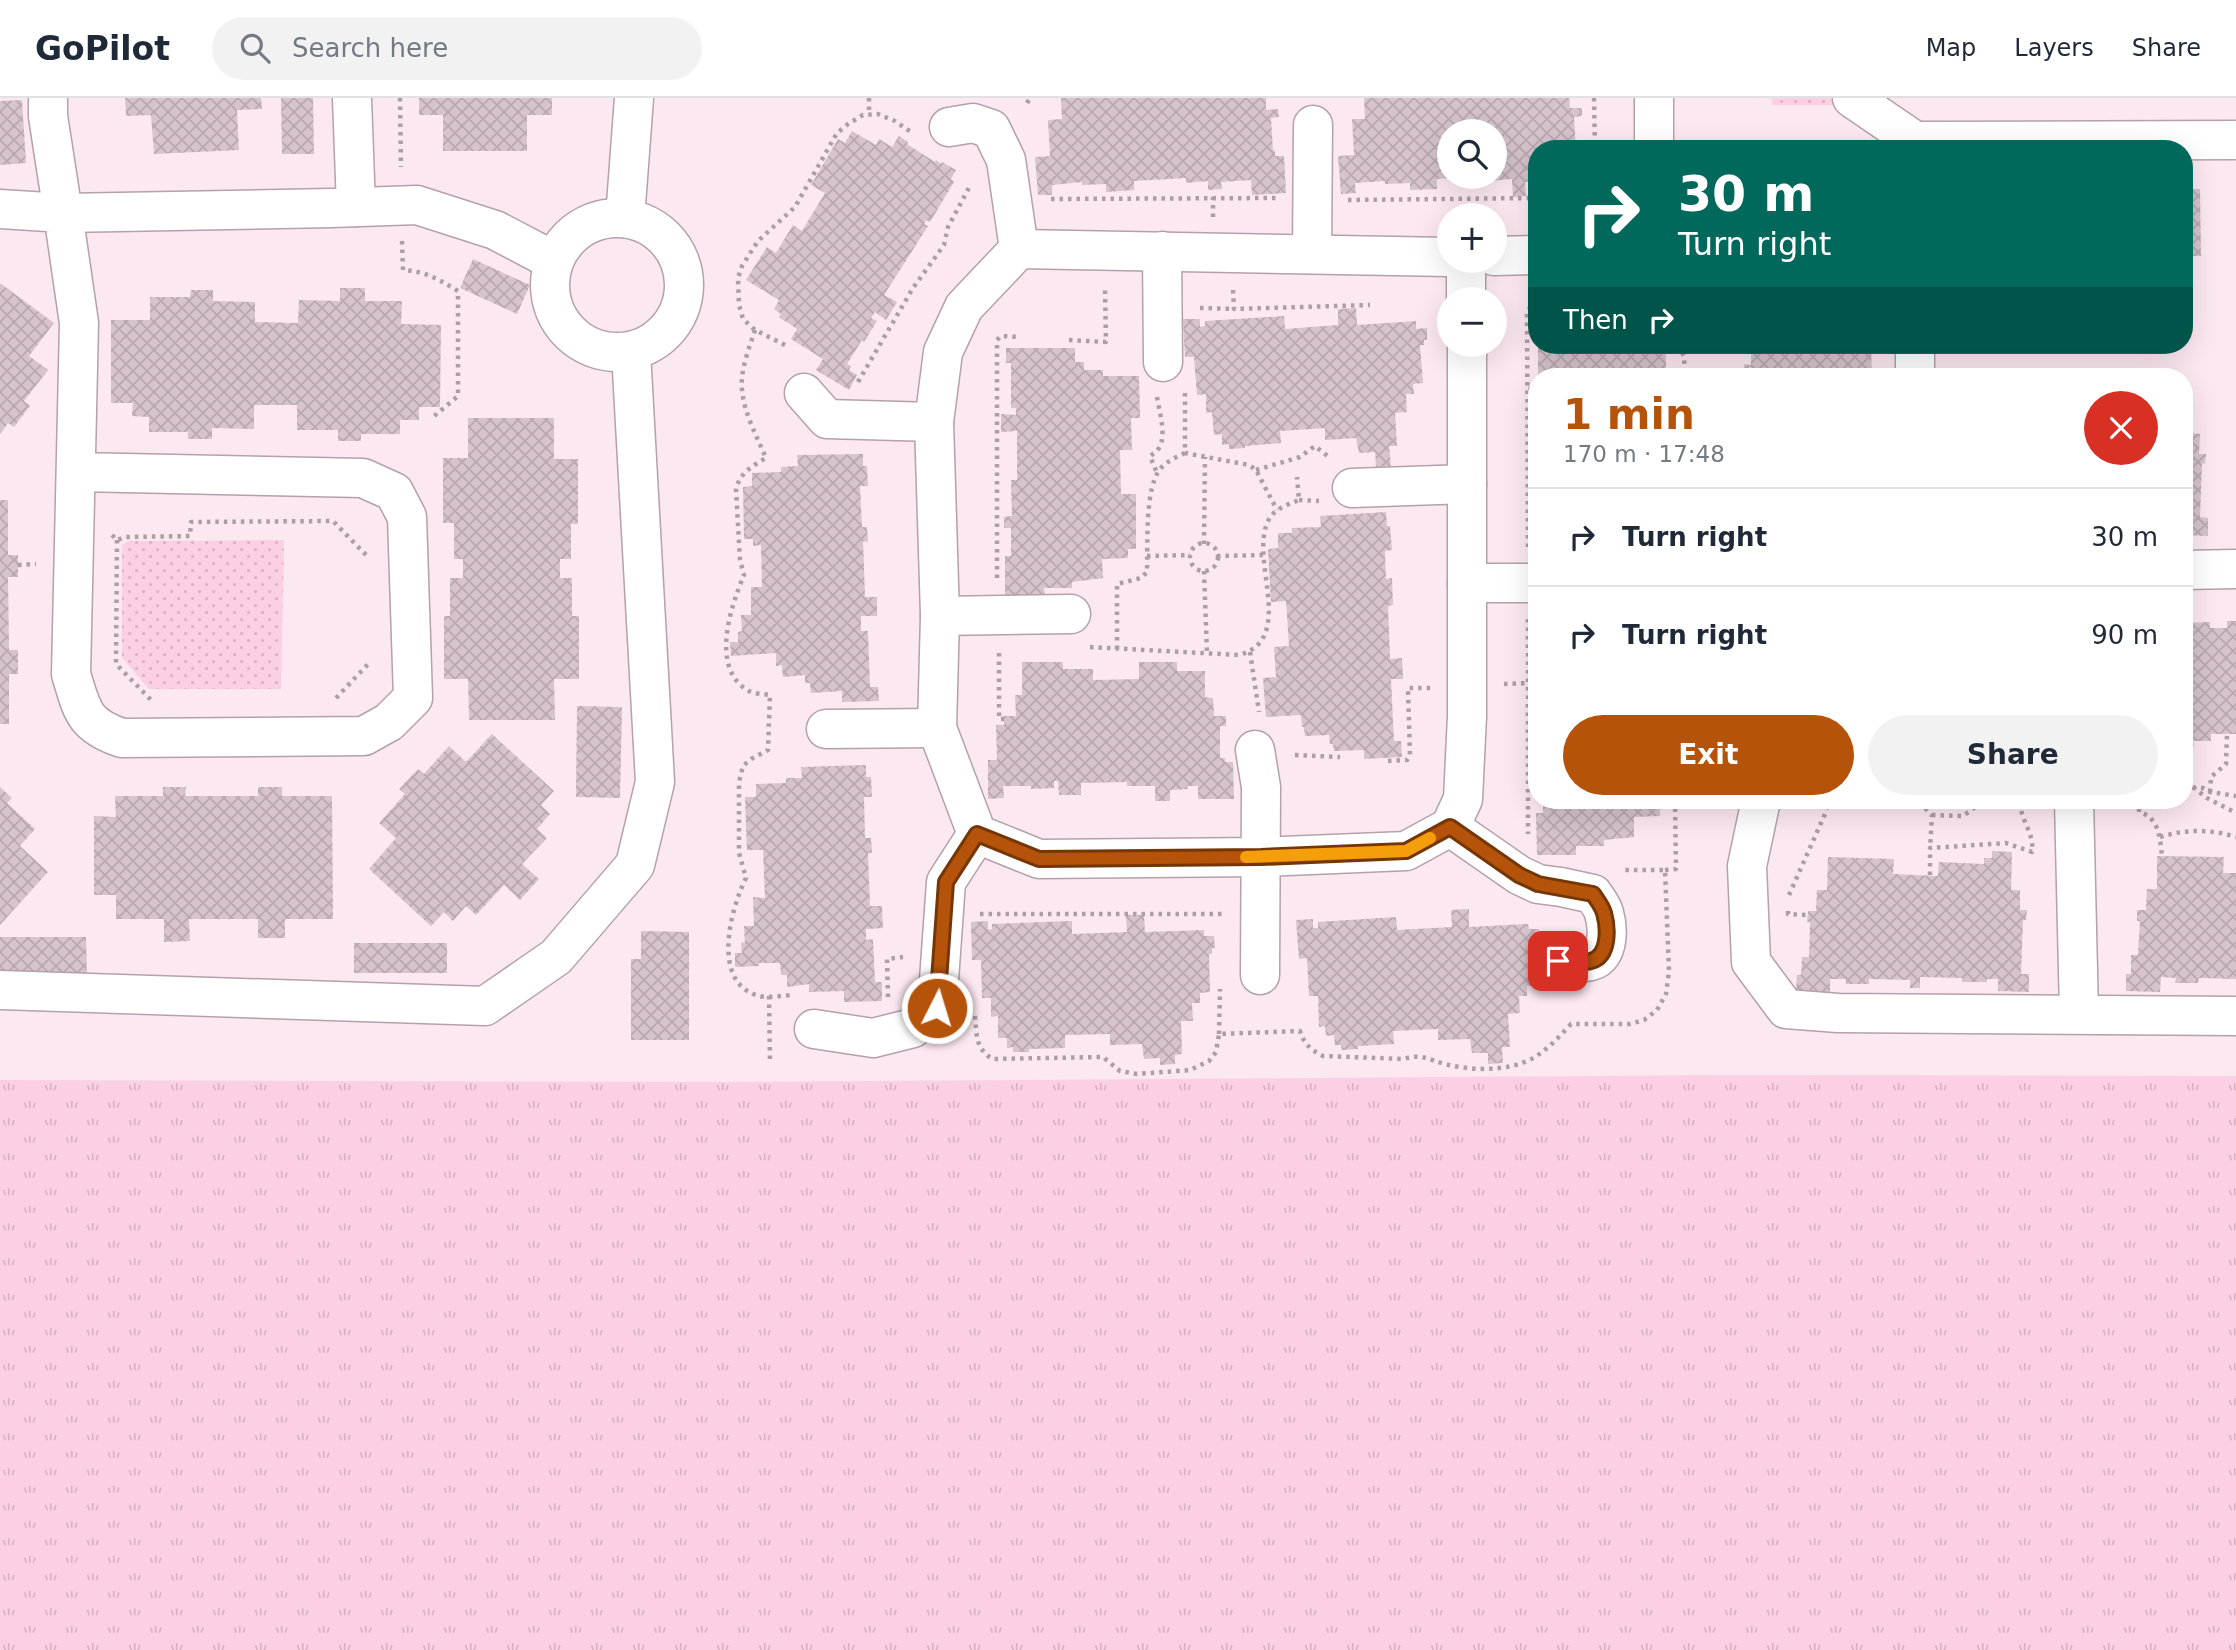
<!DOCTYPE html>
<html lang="en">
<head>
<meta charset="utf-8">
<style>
  body { margin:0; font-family:"DejaVu Sans",sans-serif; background:#f2f2f3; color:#1f2937; height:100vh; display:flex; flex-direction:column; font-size:26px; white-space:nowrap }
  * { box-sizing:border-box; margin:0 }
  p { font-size:23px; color:#747a83 }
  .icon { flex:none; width:38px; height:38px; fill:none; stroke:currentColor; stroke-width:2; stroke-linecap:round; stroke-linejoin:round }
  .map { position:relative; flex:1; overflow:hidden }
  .side { position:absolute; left:1528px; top:270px; width:665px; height:441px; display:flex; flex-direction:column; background:#fff; border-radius:28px; box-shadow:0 7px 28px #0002 }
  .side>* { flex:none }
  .guide { position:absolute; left:1528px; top:42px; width:665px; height:214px; border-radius:28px; box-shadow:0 7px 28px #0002; background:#00695c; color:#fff; overflow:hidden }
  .tools { position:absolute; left:1437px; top:21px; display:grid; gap:14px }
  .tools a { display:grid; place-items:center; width:70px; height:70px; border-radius:50%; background:#fff; box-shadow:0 7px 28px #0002; font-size:35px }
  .pin { position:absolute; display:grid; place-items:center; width:60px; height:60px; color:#fff; margin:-30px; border-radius:14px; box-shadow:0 4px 10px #0006 }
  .me { position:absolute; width:77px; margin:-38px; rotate:5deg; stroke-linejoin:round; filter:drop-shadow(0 0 5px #0008) }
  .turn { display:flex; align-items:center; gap:24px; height:147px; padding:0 35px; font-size:32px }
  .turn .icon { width:91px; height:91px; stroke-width:2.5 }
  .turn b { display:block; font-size:49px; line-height:60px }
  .then { display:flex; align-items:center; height:66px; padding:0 35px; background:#0003; gap:14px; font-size:26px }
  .round { display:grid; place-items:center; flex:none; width:74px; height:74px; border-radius:37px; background:#f2f2f3 }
  .head { display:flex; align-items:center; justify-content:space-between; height:119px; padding:0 35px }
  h1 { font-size:42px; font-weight:700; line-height:52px; color:#b45309 }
  .button { display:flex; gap:14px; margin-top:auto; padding:14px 35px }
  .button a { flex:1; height:80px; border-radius:42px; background:#b45309; color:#fff; font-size:28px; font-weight:700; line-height:80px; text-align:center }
  .button a+a { background:#f2f2f3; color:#1f2937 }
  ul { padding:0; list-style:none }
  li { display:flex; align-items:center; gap:21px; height:98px; padding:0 35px; border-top:2px solid #e0e1e3 }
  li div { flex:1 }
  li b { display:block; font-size:26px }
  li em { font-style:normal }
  header { display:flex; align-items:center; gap:42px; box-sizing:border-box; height:98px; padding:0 35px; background:#fff; border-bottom:2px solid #e0e1e3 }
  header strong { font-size:33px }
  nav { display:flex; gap:38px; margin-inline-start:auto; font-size:24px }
  .search { width:490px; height:63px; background:#f2f2f3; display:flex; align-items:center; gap:18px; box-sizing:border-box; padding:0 24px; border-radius:38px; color:#747a83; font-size:26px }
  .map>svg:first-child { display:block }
  .grass { fill:url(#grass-tufts) }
  .park { fill:url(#park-dots) }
  .building { fill:url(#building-cross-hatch) }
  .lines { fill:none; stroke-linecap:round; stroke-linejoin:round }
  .minor-casing { stroke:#b4a1a9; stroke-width:41 }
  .path { stroke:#ad9ea5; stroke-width:4.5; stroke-dasharray:3.5 5; stroke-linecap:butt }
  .minor { stroke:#fff; stroke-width:38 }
  .route-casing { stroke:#753606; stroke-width:18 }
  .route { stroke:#b45309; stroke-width:12 }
  .slow { stroke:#f59e0b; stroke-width:12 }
</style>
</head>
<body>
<header>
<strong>GoPilot</strong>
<div class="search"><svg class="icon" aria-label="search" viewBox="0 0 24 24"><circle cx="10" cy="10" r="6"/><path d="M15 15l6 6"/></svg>Search here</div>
<nav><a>Map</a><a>Layers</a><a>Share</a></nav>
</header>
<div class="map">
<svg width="2236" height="1552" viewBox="0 0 2236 1552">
  <defs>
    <pattern id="grass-tufts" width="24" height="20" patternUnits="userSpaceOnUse" patternTransform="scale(1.75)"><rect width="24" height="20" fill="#fcd0e4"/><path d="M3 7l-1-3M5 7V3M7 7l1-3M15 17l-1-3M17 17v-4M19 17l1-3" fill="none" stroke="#d9b3c4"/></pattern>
    <pattern id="park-dots" width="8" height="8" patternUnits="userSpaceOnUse" patternTransform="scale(1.75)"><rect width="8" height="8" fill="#fcd0e4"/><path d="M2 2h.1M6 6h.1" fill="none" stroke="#d9b3c4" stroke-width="1.8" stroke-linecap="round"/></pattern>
    <pattern id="building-cross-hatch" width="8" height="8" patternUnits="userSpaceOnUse" patternTransform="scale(1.75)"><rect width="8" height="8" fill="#d6c3cb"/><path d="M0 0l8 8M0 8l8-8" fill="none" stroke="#b8a8af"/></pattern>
  </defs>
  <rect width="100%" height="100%" fill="#fce8f1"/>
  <!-- grass -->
  <polygon class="grass" points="1721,977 2236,978 2236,1552 0,1552 0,982 726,984"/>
  <!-- park -->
  <g class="park">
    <rect x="1772" y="0" width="69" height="7"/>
    <polygon points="284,442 281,591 149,591 122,560 122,447 129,443"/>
  </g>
  <!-- building -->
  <g class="building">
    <polygon points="125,0 261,0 262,11 237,12 239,52 154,56 151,17 126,18"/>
    <polygon points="281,0 313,0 314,56 282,56"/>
    <polygon points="419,0 552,0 552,17 527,17 527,53 443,53 443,17 419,17"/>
    <polygon points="1061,0 1266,0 1266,12 1278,11 1279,19 1271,20 1273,53 1275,52 1275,58 1284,58 1286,95 1252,97 1251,82 1221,84 1222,91 1208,92 1208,83 1186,85 1186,80 1134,83 1134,92 1106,94 1106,86 1082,87 1082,84 1052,87 1052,97 1038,97 1035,59 1050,58 1048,22 1062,21"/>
    <polygon points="1364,0 1569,0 1570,10 1582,10 1582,18 1574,19 1576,51 1536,51 1536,83 1525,84 1526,98 1513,99 1512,81 1490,83 1490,79 1494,79 1494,33 1449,33 1449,80 1437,81 1437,91 1410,92 1410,85 1385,86 1385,83 1355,85 1356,95 1341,96 1338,58 1354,57 1352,21 1365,21"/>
    <polygon points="22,2 26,65 0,67 0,3"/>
    <polygon points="852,33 876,47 879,41 892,49 899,38 908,44 907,46 935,64 936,62 941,66 942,64 956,72 951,81 954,84 930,124 926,122 924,126 928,128 884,197 897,204 886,222 875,214 871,220 877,223 864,244 862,242 847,266 851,268 849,272 857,277 849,292 816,272 823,261 791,241 797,231 779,219 781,216 774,211 779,202 746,182 767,149 776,155 793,127 802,133 825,95 811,87 838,41 845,45"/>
    <polygon points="2184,86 2190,86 2191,91 2200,91 2201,158 2193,158 2193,167 2184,167"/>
    <polygon points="473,161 530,187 517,216 460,190"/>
    <polygon points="0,185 54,225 29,258 48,272 24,303 30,308 14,329 8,325 0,336"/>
    <polygon points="340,190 365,190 365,203 402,203 401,226 441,227 440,309 419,309 419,322 400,322 400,336 361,336 361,343 338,343 338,332 297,332 297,307 254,307 254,331 212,330 212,341 188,341 188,334 149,334 149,319 132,318 133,305 111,305 111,222 150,222 150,199 190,199 191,192 213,192 213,203 255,204 255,224 298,225 299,202 340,203"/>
    <polygon points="1356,210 1357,227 1416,223 1416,231 1427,230 1427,242 1424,242 1424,247 1420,247 1423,285 1413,286 1414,296 1406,296 1407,314 1395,315 1397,348 1389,348 1391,368 1376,369 1375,354 1359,355 1356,340 1325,342 1325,330 1280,333 1281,345 1245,348 1245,350 1229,351 1229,346 1222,347 1222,336 1214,337 1212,314 1206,315 1206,296 1197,297 1194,259 1185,259 1183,221 1200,221 1200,229 1205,228 1205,223 1284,218 1285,231 1338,227 1338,211"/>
    <polygon points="1533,222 1536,222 1536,236 1534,236"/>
    <polygon points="1538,247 1666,249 1666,278 1538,278"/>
    <polygon points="1751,247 1871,247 1872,278 1744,278 1744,266 1751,267"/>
    <polygon points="1006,250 1075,250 1075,264 1084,264 1084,272 1103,272 1103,278 1139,278 1140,320 1131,320 1132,352 1120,352 1121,396 1136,396 1136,451 1128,451 1128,460 1102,461 1103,480 1072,484 1072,490 1044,490 1045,499 1005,499 1005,458 1011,458 1011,430 1004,430 1004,419 1012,418 1011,382 1017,382 1017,333 1001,334 1001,316 1016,317 1016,310 1011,310 1011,265 1006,265"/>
    <rect x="1528" y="288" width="8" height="17"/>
    <polygon points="2184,297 2192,298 2191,335 2200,336 2199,356 2206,356 2205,366 2202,365 2200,419 2208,420 2208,438 2184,437"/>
    <polygon points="468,320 554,320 554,361 578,361 578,426 571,426 571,461 560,461 560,480 572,480 572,518 579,518 579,581 554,581 555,622 469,622 468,581 444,581 444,518 450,518 450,480 463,480 463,461 454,461 454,425 443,425 443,360 468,360"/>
    <polygon points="863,356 863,368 867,368 868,388 860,388 862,429 867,429 868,444 863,443 865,499 877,499 877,518 861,518 861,533 868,533 870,589 878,589 879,603 842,604 842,593 811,595 810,585 805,585 805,577 783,579 782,567 776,568 776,555 731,558 730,544 738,544 738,534 742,533 741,517 751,517 751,489 762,489 761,447 753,448 753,441 744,441 743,389 752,388 752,375 781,374 781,369 798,368 797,357"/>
    <polygon points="1536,389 1536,401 1532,401 1531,390"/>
    <polygon points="0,402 8,402 8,457 18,457 18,479 8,479 9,552 18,552 18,576 9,576 9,626 0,626"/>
    <polygon points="1386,414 1387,428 1390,428 1392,452 1385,453 1386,481 1392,480 1393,507 1388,508 1390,561 1402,560 1403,581 1391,581 1394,643 1401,643 1402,659 1364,661 1364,652 1334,653 1333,646 1330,646 1329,637 1305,638 1304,629 1302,629 1301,617 1266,619 1263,580 1276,579 1274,549 1289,548 1286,503 1271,504 1268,451 1278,450 1278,435 1292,435 1292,430 1321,429 1320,418"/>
    <rect x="1532" y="429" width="4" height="41"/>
    <polygon points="2227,523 2236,523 2236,636 2211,636 2211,643 2193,643 2194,648 2184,648 2184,525 2210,524 2210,530 2227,530"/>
    <polygon points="1022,564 1063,564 1063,571 1093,571 1093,582 1139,581 1139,564 1177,564 1177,573 1205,573 1205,599 1213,600 1214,618 1226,618 1226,628 1220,628 1220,660 1225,660 1225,664 1233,664 1234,701 1198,701 1198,688 1187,688 1188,691 1170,692 1170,703 1155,703 1155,688 1127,688 1127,684 1081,685 1081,697 1059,697 1058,683 1054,683 1054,690 1031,691 1031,688 1003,688 1004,700 988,701 988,662 997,662 996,627 1004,627 1004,618 1016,618 1015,597 1022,597"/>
    <rect x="1533" y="575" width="3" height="17"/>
    <polygon points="577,608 622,609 620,700 576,699"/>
    <polygon points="492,636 554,693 541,707 550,716 537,731 547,740 522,766 539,781 520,802 504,787 476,817 466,808 453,823 444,814 431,828 369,771 396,740 379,725 405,696 399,691 418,671 424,676 449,648 466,664"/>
    <polygon points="866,667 866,679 871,679 872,699 864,699 865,740 871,740 872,755 868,755 870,808 882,808 883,830 866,831 866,842 873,841 875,884 882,884 882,903 844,904 844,893 809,894 809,886 787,889 787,877 781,877 780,865 758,865 759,868 735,869 735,855 742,855 741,845 745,844 744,828 754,828 753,799 765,800 763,752 747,752 745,699 756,699 756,686 786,685 786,680 802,680 801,669"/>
    <polygon points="0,689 12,700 7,705 35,731 20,748 48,774 0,827"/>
    <polygon points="163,689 186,689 185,698 258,698 258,689 282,689 282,698 332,698 333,821 285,821 285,840 258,840 258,821 189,821 190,843 164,844 164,821 116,821 116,797 94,797 94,718 116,719 115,698 163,698"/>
    <polygon points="1543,702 1668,702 1668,709 1660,709 1660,718 1634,719 1634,739 1604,742 1604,748 1576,748 1576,757 1537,757 1536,715 1543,715"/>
    <polygon points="1848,702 1867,702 1867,705 1848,704"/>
    <polygon points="1992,753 2012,754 2011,792 2020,792 2020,812 2027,812 2026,822 2023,822 2021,876 2029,876 2029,894 1998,893 1998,881 1987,881 1986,884 1962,884 1962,880 1920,879 1920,890 1910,890 1910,882 1869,881 1869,886 1846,886 1846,881 1830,881 1830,895 1796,894 1797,877 1801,877 1802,859 1809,859 1810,824 1807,824 1808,813 1816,813 1817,792 1827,792 1828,759 1894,761 1893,776 1938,778 1939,764 1984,766 1984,760 1992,760"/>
    <polygon points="2157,758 2224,759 2223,775 2236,775 2236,881 2199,880 2198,885 2175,885 2176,880 2161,879 2160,894 2126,893 2126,876 2131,876 2131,857 2138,857 2140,823 2137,823 2137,812 2146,812 2147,791 2157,791"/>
    <polygon points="1469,811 1469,829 1528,826 1529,831 1539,831 1540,842 1537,842 1537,848 1534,848 1537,887 1527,888 1527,898 1519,898 1520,915 1508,916 1510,949 1502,949 1503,965 1488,966 1488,955 1472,955 1470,941 1438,942 1438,931 1393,933 1394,946 1358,948 1358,951 1342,952 1341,947 1335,947 1334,937 1326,938 1325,928 1319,929 1318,898 1309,898 1307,860 1299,861 1296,822 1313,821 1313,830 1318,830 1318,824 1396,819 1397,832 1452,829 1451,812"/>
    <polygon points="1126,817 1144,817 1145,834 1204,832 1204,838 1214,838 1215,850 1212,850 1212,856 1209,856 1210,894 1200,895 1200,905 1192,905 1193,923 1181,923 1182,956 1175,957 1175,966 1160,967 1160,960 1144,961 1142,946 1110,947 1110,936 1065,937 1065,950 1029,951 1029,954 1013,954 1013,949 1007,950 1007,940 998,940 998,918 991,919 991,900 982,900 981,862 972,862 971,824 988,823 988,832 992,831 992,826 1072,823 1072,836 1127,834"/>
    <polygon points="641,833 689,834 689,942 631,942 631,861 641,861"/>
    <polygon points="0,839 86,839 87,882 0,882"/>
    <rect x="354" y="845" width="93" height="30"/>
  </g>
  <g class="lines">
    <!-- minor casing -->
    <g class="minor-casing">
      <g id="minor">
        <polyline points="48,0 48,18 63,115 332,110 417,107 495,132 554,163"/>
        <polyline points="352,0 356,109"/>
        <polyline points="1654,0 1654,51"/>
        <polyline points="1852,0 1915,43 2236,42"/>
        <polyline points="949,29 973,25 991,31 1006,62 1019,151"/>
        <path d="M 0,111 L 63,115 L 79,225 L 71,576 C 82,612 83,627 122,640 L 364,638 L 389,624 L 413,600 L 407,419 L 394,394 L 363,380 L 77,374"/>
        <polyline points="625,120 634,0"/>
        <circle cx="617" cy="187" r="67"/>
        <polyline points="1162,153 1163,264"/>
        <polyline points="1312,156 1313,27"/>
        <polyline points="1494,158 1536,157"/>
        <polyline points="1449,159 1019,151 964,209 943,254 934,324 940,518 937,630 977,736 1039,761 1261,759 1406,753 1450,729 1463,701 1467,618 1467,247"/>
        <polyline points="1466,163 1466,201"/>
        <polyline points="1915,278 1915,247"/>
        <polyline points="804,295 827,321 934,324"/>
        <polyline points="1352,390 1467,386"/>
        <polyline points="2184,472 2236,471"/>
        <polyline points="1467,485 1536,485"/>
        <polyline points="940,518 1071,516"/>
        <polyline points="826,631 937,630"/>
        <polyline points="1255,652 1261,689 1260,877"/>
        <polyline points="1761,702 1747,768 1751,864 1786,911 1838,915 2236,918"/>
        <polyline points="2074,702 2079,916"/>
        <path d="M 1450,729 L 1519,777 L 1538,786 L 1561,789 L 1593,796 C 1597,802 1602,808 1604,815 C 1608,829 1610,858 1591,863 C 1582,866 1568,863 1558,863"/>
        <polyline points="0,892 485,908 556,859 635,767 655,684 631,254"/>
        <polyline points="814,931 873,940 913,930 937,910 946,784 977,736"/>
      </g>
    </g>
    <!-- path -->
    <g class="path">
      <polyline points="400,0 401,69"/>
      <polyline points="869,0 869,17"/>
      <polyline points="1594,0 1595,51"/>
      <polyline points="1027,5 1030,0"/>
      <polyline points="1051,101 1277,100"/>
      <polyline points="1348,102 1536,100"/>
      <polyline points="1213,119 1213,99"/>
      <path d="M 402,143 L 403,172 C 425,173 440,182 458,193 L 458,298 L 433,319"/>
      <polyline points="1233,192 1234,211 1370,207"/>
      <polyline points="1200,210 1234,211"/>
      <path d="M 755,232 C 749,251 740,272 742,292 C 744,315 757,339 766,360 C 752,368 740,375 736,391 L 740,462 L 744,477 C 731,508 709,571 749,593 C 755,596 763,596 770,597 L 768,652 L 751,661 L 743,668 L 739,684 L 739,755 L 746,780 C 731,810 711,882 756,897 C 766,901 783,897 794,897"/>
      <polyline points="1069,242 1106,244 1105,191"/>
      <polyline points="785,247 755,232 743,221 739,207 738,180 742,168 758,143 795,109 837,35 848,26 863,17 878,16 895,23 911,34"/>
      <polyline points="1678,247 1684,258 1685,278"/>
      <polyline points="858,284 913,190 944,147 948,129 971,86"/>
      <polyline points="1185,295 1185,355 1249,367 1256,372 1277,412"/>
      <path d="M 1157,299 C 1159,313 1167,337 1159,350 C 1156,354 1153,356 1150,358 L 1157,375"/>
      <polyline points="1256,372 1300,359 1315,348 1330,360"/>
      <polyline points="1299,402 1319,403"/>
      <polyline points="112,437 117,442 125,439 190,438 191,424 333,423 369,460"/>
      <polyline points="117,442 116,566 151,602"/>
      <circle cx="1204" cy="459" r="14"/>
      <polyline points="1204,446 1205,359"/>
      <polyline points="1528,449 1527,213 1532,208 1536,208"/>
      <polyline points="1147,458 1190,457"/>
      <polyline points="1217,458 1264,457"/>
      <polyline points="18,467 36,466"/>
      <polyline points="1204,473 1207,555"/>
      <polyline points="997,480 997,242 1001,238 1019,239"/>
      <polyline points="1528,521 1528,736"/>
      <path d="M 1090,549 L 1239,557 C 1297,541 1249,463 1268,423 C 1274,411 1286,407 1299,402 L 1297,379"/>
      <path d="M 1117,551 L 1117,486 L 1141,480 L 1147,474 C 1148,449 1144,389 1161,370 C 1167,363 1177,359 1185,355"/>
      <polyline points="1250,554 1259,614"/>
      <polyline points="999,555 999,621 1004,621"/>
      <polyline points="1504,586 1528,585"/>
      <polyline points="336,600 371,563"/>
      <polyline points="1295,657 1340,659"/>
      <polyline points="1388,663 1407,662 1410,657 1408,590 1431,590"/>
      <polyline points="2184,689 2203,690 2210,694 2236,698"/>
      <polyline points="2193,689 2207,700 2236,715"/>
      <polyline points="2210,694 2211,679 2226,666 2227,636"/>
      <polyline points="1924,702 1924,709 1932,717 1930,750"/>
      <path d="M 2139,702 L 2139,714 C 2159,719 2160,740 2162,758"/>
      <polyline points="1932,717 1963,718 1985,702"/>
      <path d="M 2160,739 C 2186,731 2211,731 2236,739"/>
      <polyline points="1665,772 1676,771 1675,702"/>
      <path d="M 1930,777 L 1930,750 L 2006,745 L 2032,754 C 2035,736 2019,720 2020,702"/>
      <polyline points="1789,797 1825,716 1829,702"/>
      <polyline points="1788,813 1788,816 1807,817"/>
      <polyline points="980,816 1223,816"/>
      <polyline points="769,898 770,964"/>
      <polyline points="888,899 887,861 903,859"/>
      <path d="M 975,918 C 977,938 975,949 992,961 L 1103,959 L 1120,973 L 1137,976 L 1190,972 L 1209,963 L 1216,954 L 1219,936 L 1300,933 C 1304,946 1311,952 1323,958 L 1404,961 C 1421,955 1429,962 1445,966 C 1473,973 1509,974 1535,959 C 1549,950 1560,938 1571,926 L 1630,926 L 1644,922 L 1657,912 L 1666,896 L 1669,873 L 1665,772 L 1622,772"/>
      <polyline points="1219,936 1220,891"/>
    </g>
    <!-- minor -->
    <use href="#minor" class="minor"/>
  </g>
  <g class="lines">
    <!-- route casing -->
    <g class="route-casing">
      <path id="route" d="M 937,910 L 946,784 L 977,736 L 1039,761 L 1261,759 L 1406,753 L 1450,729 L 1519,777 L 1538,786 L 1593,796 C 1597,802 1602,808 1604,815 C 1608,829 1610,858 1591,863 C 1582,866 1568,863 1558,863"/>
    </g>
    <!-- route -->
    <use href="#route" class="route"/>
    <!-- slow -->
    <polyline class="slow" points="1246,759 1406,753 1430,740"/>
  </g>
</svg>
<div class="tools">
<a><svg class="icon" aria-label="search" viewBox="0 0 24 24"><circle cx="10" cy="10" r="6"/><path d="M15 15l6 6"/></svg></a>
<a>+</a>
<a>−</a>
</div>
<div class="pin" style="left:1558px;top:863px;background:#d93025"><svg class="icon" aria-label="arrive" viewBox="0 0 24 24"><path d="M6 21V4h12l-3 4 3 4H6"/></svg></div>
<svg class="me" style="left:937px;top:910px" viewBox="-20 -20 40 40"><circle r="17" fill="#b45309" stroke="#fff" stroke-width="3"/><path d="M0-11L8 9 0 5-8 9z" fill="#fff"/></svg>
<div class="guide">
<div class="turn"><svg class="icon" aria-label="right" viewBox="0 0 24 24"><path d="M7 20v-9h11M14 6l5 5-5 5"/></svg><div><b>30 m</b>Turn right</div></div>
<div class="then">Then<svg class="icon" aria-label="right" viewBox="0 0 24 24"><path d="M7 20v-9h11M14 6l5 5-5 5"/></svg></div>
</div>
<section class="side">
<div class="head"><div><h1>1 min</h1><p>170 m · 17:48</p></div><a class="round" style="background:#d93025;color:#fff"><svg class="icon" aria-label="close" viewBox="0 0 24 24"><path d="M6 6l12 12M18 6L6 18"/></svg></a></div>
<ul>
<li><svg class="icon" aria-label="right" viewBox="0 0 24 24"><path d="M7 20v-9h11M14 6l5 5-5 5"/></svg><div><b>Turn right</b></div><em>30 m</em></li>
<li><svg class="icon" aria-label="right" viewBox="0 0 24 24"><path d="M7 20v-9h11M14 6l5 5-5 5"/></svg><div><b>Turn right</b></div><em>90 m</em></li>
</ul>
<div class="button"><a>Exit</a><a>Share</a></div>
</section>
</div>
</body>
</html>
